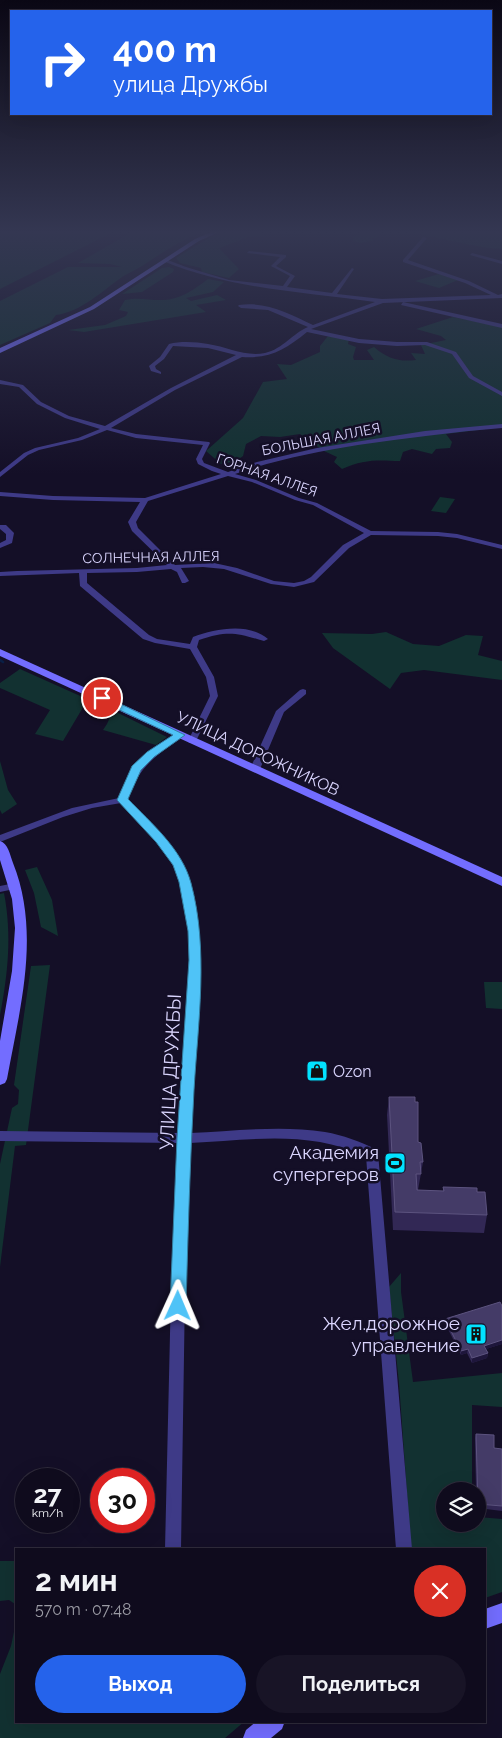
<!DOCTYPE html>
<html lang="ru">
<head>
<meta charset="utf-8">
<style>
  body { margin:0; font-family:Raleway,sans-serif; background:#181426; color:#f1f3f6; height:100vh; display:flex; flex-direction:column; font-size:19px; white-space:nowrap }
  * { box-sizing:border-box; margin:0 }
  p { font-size:16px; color:#9b9ba4 }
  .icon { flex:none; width:28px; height:28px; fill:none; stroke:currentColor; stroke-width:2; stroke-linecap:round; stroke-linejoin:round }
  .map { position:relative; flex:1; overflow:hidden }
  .drawer { position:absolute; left:15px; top:1548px; width:471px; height:175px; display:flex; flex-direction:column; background:#0f0b1d; border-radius:0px; box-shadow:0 5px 20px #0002,0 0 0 1px #2f2b3b }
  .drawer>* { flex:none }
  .top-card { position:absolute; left:10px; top:10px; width:482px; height:105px; border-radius:0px; box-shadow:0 5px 20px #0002,0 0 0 1px #2f2b3b; background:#2563eb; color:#fff; overflow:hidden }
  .buttons { position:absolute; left:436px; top:1482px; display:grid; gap:10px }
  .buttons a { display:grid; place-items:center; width:50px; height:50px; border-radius:50%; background:#0f0b1d; box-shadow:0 5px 20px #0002,0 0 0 1px #2f2b3b; font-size:25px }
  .speed { position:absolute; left:15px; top:1468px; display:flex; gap:10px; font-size:25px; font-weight:700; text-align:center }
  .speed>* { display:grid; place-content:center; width:65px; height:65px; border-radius:50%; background:#0f0b1d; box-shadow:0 5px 20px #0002,0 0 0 1px #2f2b3b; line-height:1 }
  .speed small { font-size:12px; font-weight:400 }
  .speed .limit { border:8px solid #d22; background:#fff; color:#111 }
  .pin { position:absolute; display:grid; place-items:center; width:42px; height:42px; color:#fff; margin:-21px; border:2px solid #fff; border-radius:50%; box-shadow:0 1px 5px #0007 }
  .me { position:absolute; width:55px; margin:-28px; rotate:1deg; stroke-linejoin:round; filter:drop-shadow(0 0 4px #0008) }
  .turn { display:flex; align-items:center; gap:18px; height:105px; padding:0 20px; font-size:22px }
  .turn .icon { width:65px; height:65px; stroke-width:2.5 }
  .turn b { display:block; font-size:35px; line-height:42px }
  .round { display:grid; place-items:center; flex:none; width:52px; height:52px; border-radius:26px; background:#181426 }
  .headline { display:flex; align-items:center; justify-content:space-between; height:85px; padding:0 20px }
  h1 { font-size:30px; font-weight:700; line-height:38px }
  .action { display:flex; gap:10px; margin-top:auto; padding:10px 20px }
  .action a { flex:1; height:58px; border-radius:30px; background:#2563eb; color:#fff; font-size:20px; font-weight:700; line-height:58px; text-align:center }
  .action a+a { background:#181426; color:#f1f3f6 }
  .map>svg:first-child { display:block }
  .green { fill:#123131 }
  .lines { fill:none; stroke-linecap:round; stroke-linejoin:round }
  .stream { stroke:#0a1f46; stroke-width:2.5 }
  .street { fill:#3e3a87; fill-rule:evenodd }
  .secondary { fill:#736dff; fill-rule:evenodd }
  .wall { fill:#322855 }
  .shaded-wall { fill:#1e163b }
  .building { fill:#443b67; stroke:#5c537f }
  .route { fill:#4fc3f7; stroke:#337fa1 }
  .labels { text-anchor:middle; stroke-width:5; stroke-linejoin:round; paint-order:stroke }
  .far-street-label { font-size:14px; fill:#dbd6ff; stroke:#140f27 }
  .street-label { font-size:16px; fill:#dbd6ff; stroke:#140f27 }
  .poi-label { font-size:16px; fill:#dbd6ff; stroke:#140f27; text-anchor:start }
  .near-street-label { font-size:19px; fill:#dbd6ff; stroke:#140f27 }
  .near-poi-label { font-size:19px; fill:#dbd6ff; stroke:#140f27; text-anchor:end }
</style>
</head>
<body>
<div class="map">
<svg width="502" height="1738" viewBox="0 0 502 1738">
  <rect width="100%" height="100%" fill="#140f27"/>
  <!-- green -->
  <g class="green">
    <polygon points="0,231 115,231 0,289"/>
    <path d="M 134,231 L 205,231 C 182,239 162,253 142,266 C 136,270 128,273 122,277 C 102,291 81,312 56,315 L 50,323 L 0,345 L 0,301 L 68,267 L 122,267 L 110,264 L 78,263 Z"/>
    <polygon points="226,231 254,231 265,236 249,237 219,248 239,269 229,278 202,272 201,268 180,263 176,258 209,238"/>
    <path d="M 366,231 L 502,231 L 502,249 C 462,247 422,229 381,232 L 376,238 L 370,238 L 375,240 L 361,243 L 353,241 L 353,237 Z"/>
    <polygon points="169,267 174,269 173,272 142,292 122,294 162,268"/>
    <polygon points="439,274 458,280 439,288 415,281"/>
    <path d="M 208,279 L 224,282 L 213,292 L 186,298 L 191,301 L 217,295 L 226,300 L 196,305 L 206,312 L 84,332 L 68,330 L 105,325 L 126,316 L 128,312 L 119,310 L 125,300 C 138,297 148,300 161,300 C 178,301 195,289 208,279 Z"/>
    <path d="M 453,317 L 502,327 L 502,427 L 446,434 L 452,442 L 450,448 L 436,449 L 432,454 L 412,449 L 403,452 L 400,461 C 377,460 364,459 342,469 L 334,462 L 337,457 L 324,451 L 300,434 L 280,437 L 261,436 L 246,444 L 243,456 L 236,461 L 221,464 L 206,451 L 243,418 L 263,382 L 287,379 L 277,364 L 291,365 L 320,352 L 320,346 L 328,336 L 349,339 L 348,344 L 356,347 L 353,357 L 354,360 L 374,360 L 367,350 L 374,347 C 388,359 399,362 416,360 L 411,353 L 425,354 L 421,345 L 446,340 L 441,336 L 416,329 Z"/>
    <polygon points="440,497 455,499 446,513 431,511"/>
    <polygon points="386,632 413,644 439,646 466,635 483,636 478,655 502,661 502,680 424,670 401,673 390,689 333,648 322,633 372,634"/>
    <polygon points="20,669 116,712 167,737 156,745 103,730 107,724 111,715 85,704 63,741 35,734 50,710 0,688 0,683"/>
    <polygon points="0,761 8,790 17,804 2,814 0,810"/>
    <polygon points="37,867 52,900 58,936 41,927 34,893 25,870"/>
    <path d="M 4,893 C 12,935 8,973 0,1015 L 0,894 Z"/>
    <polygon points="50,965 26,1145 15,1146 0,1267 0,1164 12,1108 18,1104 19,1090 14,1085 31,966"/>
    <polygon points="484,982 502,982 502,1009 486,1008"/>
    <polygon points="401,1273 401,1292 413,1382 502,1373 502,1407 472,1405 472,1491 445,1491 445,1524 478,1524 478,1517 502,1519 502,1592 485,1598 485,1549 411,1549 399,1383 389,1287"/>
    <polygon points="0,1561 16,1561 16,1608 15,1604 9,1600 0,1601"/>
    <polygon points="16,1622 16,1721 245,1721 225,1738 0,1738 0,1674 11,1646"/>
  </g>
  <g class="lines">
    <!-- stream -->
    <polyline class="stream" points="0,660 3,662"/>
    <!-- street -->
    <g class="street">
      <path d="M 423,237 L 427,238 L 408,260 L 469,281 L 498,295 L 502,294 L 502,298 L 383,303 L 311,329 L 359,339 L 397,342 L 427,342 L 456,352 L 473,376 L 502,392 L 502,396 L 469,378 L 452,354 L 425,345 L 397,346 L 359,343 L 307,332 C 286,349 270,359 242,357 L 175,390 L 111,428 L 136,434 L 209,442 L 210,443 L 202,459 L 204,463 L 228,472 L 257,462 L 317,448 L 425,431 L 502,424 L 502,428 C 454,432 406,438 358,445 C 316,452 275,460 235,474 L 256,480 L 299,498 L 317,503 L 371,531 L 438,532 L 457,534 L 502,545 L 502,549 L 457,538 L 438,536 L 371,535 L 349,548 L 314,582 L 294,587 L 271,584 L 224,569 L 203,567 L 181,568 L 189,581 L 185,583 L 182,583 L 177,572 L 171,569 L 137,572 L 87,573 L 87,583 L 149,635 L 157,639 L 190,644 L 193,637 C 215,629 248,622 268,639 L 264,641 C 237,633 228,630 199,640 L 197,647 L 214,677 L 218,696 L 196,741 L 195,743 L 189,743 L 188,741 L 210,696 L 206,677 L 190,649 L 155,643 L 143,639 L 80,586 L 79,573 L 0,576 L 0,572 L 17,571 L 137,568 L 167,565 L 132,531 L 128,522 L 140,502 L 53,500 L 0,496 L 0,492 L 53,496 L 145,498 L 221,474 L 212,471 L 198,464 L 196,459 L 203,445 L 136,438 L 107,430 L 82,440 L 39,450 L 28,455 L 0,477 L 0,472 L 24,453 L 35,448 L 78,438 L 100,429 L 65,418 L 37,404 L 19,387 L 0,384 L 0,380 L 23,385 L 41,402 L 69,416 L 105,426 L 171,388 L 236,355 L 208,348 L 173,346 L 164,359 L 155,366 L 156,369 L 161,372 L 161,374 L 151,371 L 149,366 L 160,357 L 169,344 C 181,341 196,342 208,344 C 228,347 245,357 265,353 C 283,349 293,333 308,327 L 268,310 L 241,308 L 238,306 L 239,305 C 266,301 290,314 313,325 L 375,302 C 304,292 230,289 163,261 L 165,259 L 186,267 L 229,280 L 283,286 L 290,276 L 271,266 L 280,257 L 247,253 L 249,251 L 286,255 L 286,257 L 276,266 L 295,276 L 287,287 L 332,293 L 352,268 L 354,269 L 337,294 L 382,299 L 491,295 L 465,283 L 403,262 L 403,260 ZM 228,476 L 252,482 L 295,500 L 313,505 L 364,533 L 343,545 L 311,577 L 304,581 L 294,583 L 274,581 L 237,568 L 214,563 L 175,565 L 138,528 L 136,522 L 148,501 Z"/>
      <polygon points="472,253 502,261 502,264 470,255"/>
      <polygon points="403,302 502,324 502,328 401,305"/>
      <polygon points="0,525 6,525 14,533 12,543 0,548 0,543 6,540 6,534 0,529"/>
      <polygon points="303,689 306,690 306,694 284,712 260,769 255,772 252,771 250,769 276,711 300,690"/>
      <path d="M 180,732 L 183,733 L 184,735 L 183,737 C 156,755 138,767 128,800 C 149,821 173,842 185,869 C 207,917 200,988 196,1038 C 194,1070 192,1101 190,1133 C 235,1131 281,1125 325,1132 C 343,1135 360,1142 376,1149 L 378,1153 L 412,1549 L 396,1549 L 366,1156 C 307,1130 252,1140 190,1143 L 185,1291 L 181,1549 L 165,1549 L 171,1291 L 178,1143 L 0,1141 L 0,1131 L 178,1133 C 180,1103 182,1072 185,1042 C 189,991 197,914 174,868 C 162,842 140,823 121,803 L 92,808 L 63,817 L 0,842 L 0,835 L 72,808 L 119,798 C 127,773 141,757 163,742 C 168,739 174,734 180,732 Z"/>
      <polygon points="15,883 19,884 20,886 19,888 0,892 0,886"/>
    </g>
    <!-- secondary -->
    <g class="secondary">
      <polygon points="213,231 221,231 199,241 94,309 0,353 0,348 90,307 195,239"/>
      <polygon points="0,649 502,877 502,886 0,656"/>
      <path d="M 0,841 C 8,843 10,855 13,863 C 41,933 20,1008 7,1079 L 5,1083 L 0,1085 L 0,1041 L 12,971 L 15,928 L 12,899 L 0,860 Z"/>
      <polygon points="502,1603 502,1623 485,1629 485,1609"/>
      <polygon points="257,1721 285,1721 282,1729 271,1738 243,1738 246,1730"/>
    </g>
  </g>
  <!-- wall -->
  <g class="wall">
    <polygon points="389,1097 418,1142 423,1162 418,1190 443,1191 443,1187 477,1192 487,1215 484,1233 393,1230 387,1115"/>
    <polygon points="445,1319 502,1344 486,1349 488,1353 487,1358 472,1363 467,1353 461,1355 445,1323"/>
    <polygon points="476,1434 494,1448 502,1449 502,1511 478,1508 478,1491 476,1491 475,1438"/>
  </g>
  <!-- shaded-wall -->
  <g class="shaded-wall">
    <polygon points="502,1340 502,1344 483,1350 484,1346"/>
    <polygon points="468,1349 467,1353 461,1355 461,1351"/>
    <polygon points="488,1353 487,1358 472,1363 472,1358"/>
  </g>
  <!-- building -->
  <g class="building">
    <polygon points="389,1097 415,1097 415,1102 418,1102 418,1142 421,1143 423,1162 420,1162 421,1174 416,1174 417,1190 444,1191 443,1187 477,1188 477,1192 485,1192 487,1215 395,1212"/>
    <polygon points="500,1302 502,1306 502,1340 484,1346 488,1353 472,1358 468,1349 461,1351 445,1319"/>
    <polygon points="476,1434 494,1435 494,1448 502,1449 502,1506 478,1504"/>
  </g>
  <!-- sky -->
  <linearGradient id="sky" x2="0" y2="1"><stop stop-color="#0b0815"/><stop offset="0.49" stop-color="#343752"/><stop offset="1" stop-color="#343752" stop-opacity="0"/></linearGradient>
  <rect width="502" height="474" fill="url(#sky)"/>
  <!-- route -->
  <path class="route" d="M 102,695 L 185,735 L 154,757 L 141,770 L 128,799 C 151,823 182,849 191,883 C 209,950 198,1022 194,1090 C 190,1162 188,1234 186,1306 L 183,1311 L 178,1313 L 172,1311 L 170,1306 L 177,1138 L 189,960 L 188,931 L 179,882 L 173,865 L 156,842 L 117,800 L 132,766 L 147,752 L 173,735 L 98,700 L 98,696 Z"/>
  <!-- icons -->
  <defs>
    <g id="shop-square" transform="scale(1.125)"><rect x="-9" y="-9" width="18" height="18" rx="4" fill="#02e2ff" stroke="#140f27"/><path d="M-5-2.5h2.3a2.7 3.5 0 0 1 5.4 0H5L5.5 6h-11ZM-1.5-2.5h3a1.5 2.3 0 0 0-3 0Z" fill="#111"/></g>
    <g id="stadium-square" transform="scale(1.125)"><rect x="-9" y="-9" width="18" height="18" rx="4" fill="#02e2ff" stroke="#140f27"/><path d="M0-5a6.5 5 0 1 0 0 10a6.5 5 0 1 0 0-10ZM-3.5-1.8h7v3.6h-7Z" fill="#111"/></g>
    <g id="building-square" transform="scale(1.125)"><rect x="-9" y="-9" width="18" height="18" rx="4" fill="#02e2ff" stroke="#140f27"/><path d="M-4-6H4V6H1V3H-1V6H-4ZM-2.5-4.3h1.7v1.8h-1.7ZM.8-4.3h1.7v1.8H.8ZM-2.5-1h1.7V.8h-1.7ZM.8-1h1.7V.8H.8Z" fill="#111"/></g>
  </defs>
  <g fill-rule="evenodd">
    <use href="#shop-square" x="317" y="1071"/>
    <use href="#stadium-square" x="395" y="1163"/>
    <use href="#building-square" x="476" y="1334"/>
  </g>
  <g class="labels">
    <!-- far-street labels -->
    <g class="far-street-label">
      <text transform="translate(321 439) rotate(-11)" y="5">БОЛЬШАЯ АЛЛЕЯ</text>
      <text transform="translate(267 475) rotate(19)" y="5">ГОРНАЯ АЛЛЕЯ</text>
      <text transform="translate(151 557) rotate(-1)" y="5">СОЛНЕЧНАЯ АЛЛЕЯ</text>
    </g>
    <!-- street labels -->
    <g class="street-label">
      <text transform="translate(258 753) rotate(25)" y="6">УЛИЦА ДОРОЖНИКОВ</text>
    </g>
    <!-- poi labels -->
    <g class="poi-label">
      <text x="333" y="1077">Ozon</text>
    </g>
    <!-- near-street labels -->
    <g class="near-street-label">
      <text transform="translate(170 1072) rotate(-87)" y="7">УЛИЦА ДРУЖБЫ</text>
    </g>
    <!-- near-poi labels -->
    <g class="near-poi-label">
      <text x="379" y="1159">Академия<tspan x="379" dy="22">супергеров</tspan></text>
      <text x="460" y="1330">Жел.дорожное<tspan x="460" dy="22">управление</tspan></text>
    </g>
  </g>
</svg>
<div class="buttons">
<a><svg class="icon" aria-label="layers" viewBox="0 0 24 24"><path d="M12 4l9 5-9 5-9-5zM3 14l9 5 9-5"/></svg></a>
</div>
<div class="speed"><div>27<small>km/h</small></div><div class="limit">30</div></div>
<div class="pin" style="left:102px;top:698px;background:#d93025"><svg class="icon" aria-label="arrive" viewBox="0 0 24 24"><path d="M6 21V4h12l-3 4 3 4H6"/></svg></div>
<svg class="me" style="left:178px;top:1306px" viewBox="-20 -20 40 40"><path d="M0-17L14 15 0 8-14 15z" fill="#4fc3f7" stroke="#fff" stroke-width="4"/></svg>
<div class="top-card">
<div class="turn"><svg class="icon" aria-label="right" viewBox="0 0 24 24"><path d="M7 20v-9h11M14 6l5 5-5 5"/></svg><div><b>400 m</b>улица Дружбы</div></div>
</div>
<section class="drawer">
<div class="headline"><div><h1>2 мин</h1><p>570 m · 07:48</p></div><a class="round" style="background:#d93025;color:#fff"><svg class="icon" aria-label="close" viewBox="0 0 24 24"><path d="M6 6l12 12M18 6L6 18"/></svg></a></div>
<div class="action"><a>Выход</a><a>Поделиться</a></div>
</section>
</div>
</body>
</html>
